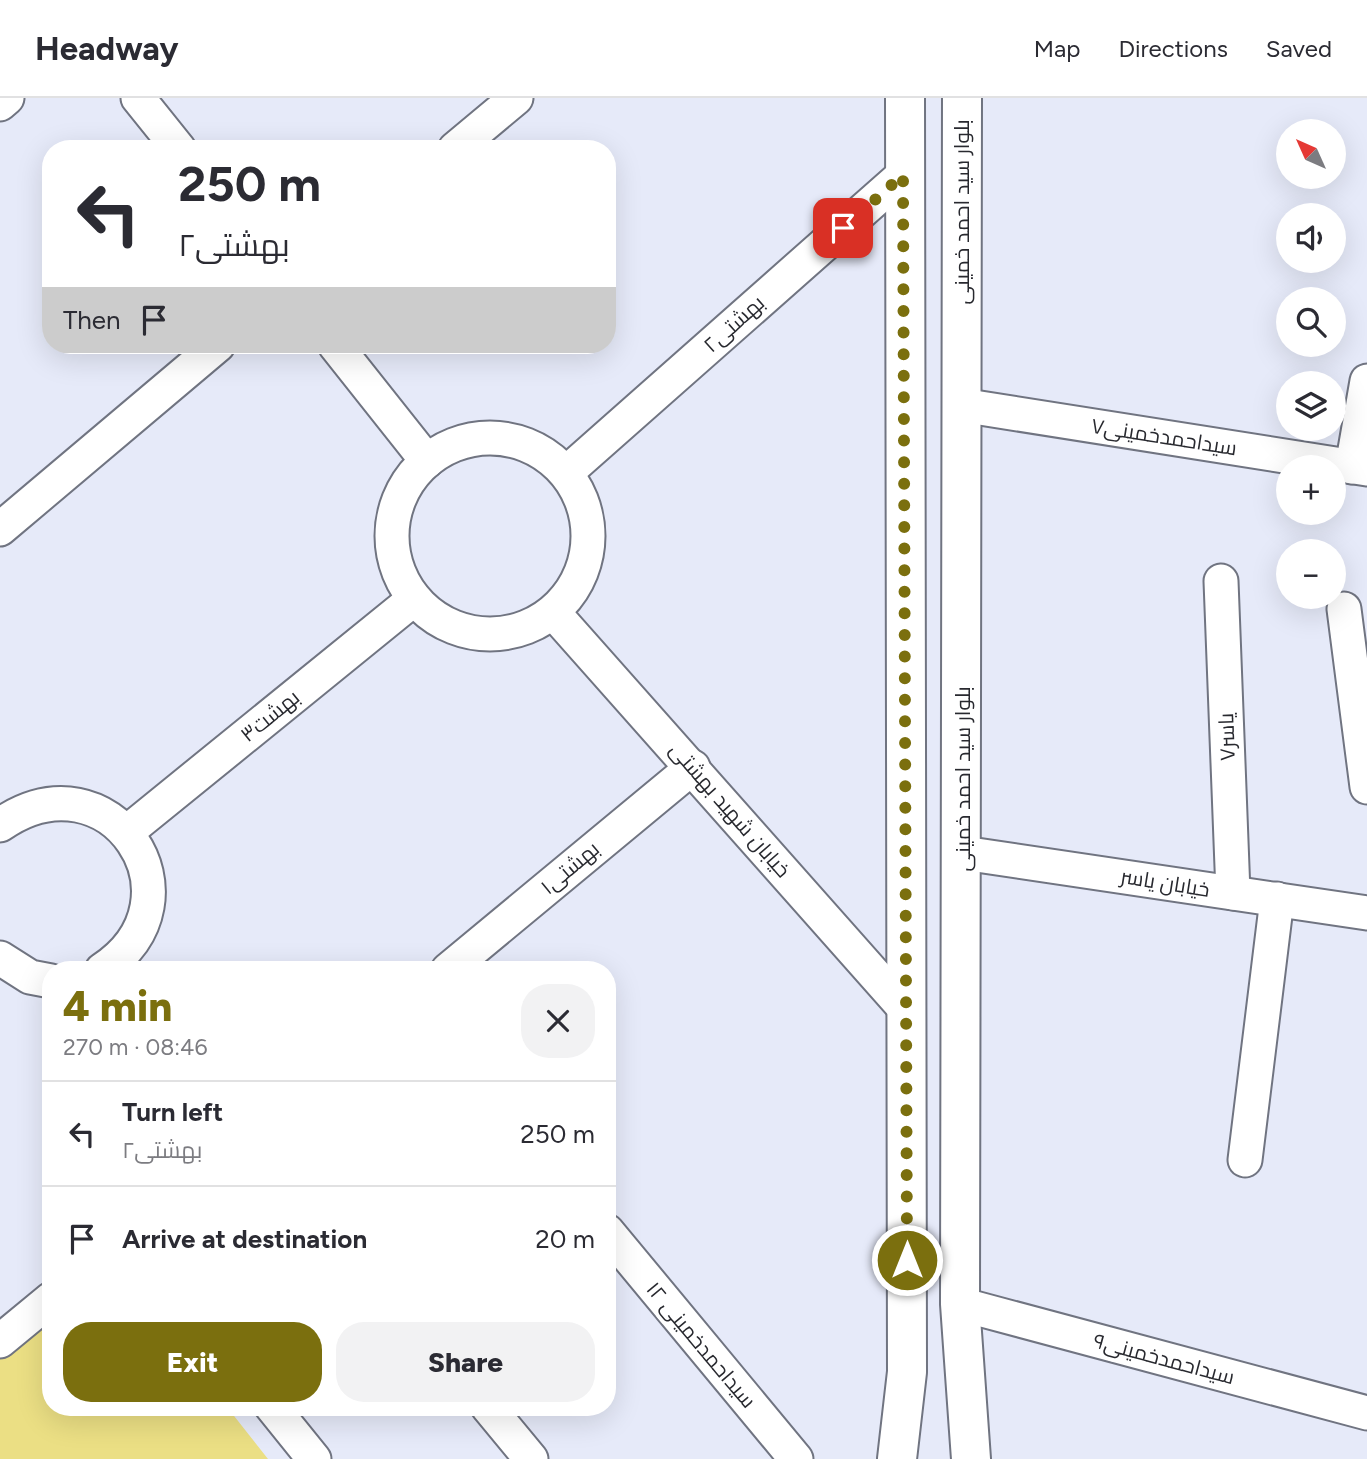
<!DOCTYPE html>
<html lang="en">
<head>
<meta charset="utf-8">
<style>
  body { margin:0; font-family:Figtree,Cairo,sans-serif; background:#f2f2f3; color:#2b2b33; height:100vh; display:flex; flex-direction:column; font-size:26px; white-space:nowrap }
  * { box-sizing:border-box; margin:0 }
  p { font-size:23px; color:#7c7c81 }
  .icon { flex:none; width:38px; height:38px; fill:none; stroke:currentColor; stroke-width:2; stroke-linecap:round; stroke-linejoin:round }
  .map { position:relative; flex:1; overflow:hidden }
  .drawer { position:absolute; left:42px; top:863px; width:574px; height:455px; display:flex; flex-direction:column; background:#fff; border-radius:28px; box-shadow:0 7px 28px #0002 }
  .drawer>* { flex:none }
  .guide { position:absolute; left:42px; top:42px; width:574px; height:214px; border-radius:28px; box-shadow:0 7px 28px #0002; background:#fff; color:#2b2b33; overflow:hidden }
  .needle { width:46px; rotate:315deg }
  .buttons { position:absolute; left:1276px; top:21px; display:grid; gap:14px }
  .buttons a { display:grid; place-items:center; width:70px; height:70px; border-radius:50%; background:#fff; box-shadow:0 7px 28px #0002; font-size:35px }
  .pin { position:absolute; display:grid; place-items:center; width:60px; height:60px; color:#fff; margin:-30px; border-radius:14px; box-shadow:0 4px 10px #0006 }
  .me { position:absolute; width:77px; margin:-38px; rotate:0deg; stroke-linejoin:round; filter:drop-shadow(0 0 5px #0008) }
  .turn { display:flex; align-items:center; gap:24px; height:147px; padding:0 21px; font-size:32px }
  .turn .icon { width:91px; height:91px; stroke-width:2.5 }
  .turn b { display:block; font-size:49px; line-height:60px }
  .then { display:flex; align-items:center; height:66px; padding:0 21px; background:#0003; gap:14px; font-size:26px }
  .round { display:grid; place-items:center; flex:none; width:74px; height:74px; border-radius:28px; background:#f2f2f3 }
  .head { display:flex; align-items:center; justify-content:space-between; height:119px; padding:0 21px }
  h1 { font-size:42px; font-weight:800; line-height:52px; color:#7b6f0e }
  .button { display:flex; gap:14px; margin-top:auto; padding:14px 21px }
  .button a { flex:1; height:80px; border-radius:28px; background:#7b6f0e; color:#fff; font-size:28px; font-weight:800; line-height:80px; text-align:center }
  .button a+a { background:#f2f2f3; color:#2b2b33 }
  ul { padding:0; list-style:none }
  li { display:flex; align-items:center; gap:21px; height:105px; padding:0 21px; border-top:2px solid #e1e1e2 }
  li div { flex:1 }
  li b { display:block; font-size:26px }
  li em { font-style:normal }
  header { display:flex; align-items:center; gap:42px; box-sizing:border-box; height:98px; padding:0 35px; background:#fff; border-bottom:2px solid #e1e1e2 }
  header strong { font-size:33px }
  nav { display:flex; gap:38px; margin-inline-start:auto; font-size:24px }
  .map>svg:first-child { display:block }
  .green { fill:#ebdf84 }
  .lines { fill:none; stroke-linecap:round; stroke-linejoin:round }
  .street-casing { stroke:#707481; stroke-width:37 }
  .secondary-casing { stroke:#707481; stroke-width:42 }
  .street { stroke:#fff; stroke-width:33 }
  .secondary { stroke:#fff; stroke-width:38 }
  .route { stroke:#7b6f0e; stroke-width:12; stroke-dasharray:0 21.6 }
  .labels { text-anchor:middle; stroke-width:7; stroke-linejoin:round; paint-order:stroke }
  .street-label { font-size:21px; fill:#28292f; stroke:#fff }
</style>
</head>
<body>
<header>
<strong>Headway</strong>
<nav><a>Map</a><a>Directions</a><a>Saved</a></nav>
</header>
<div class="map">
<svg width="1367" height="1361" viewBox="0 0 1367 1361">
  <rect width="100%" height="100%" fill="#e6eaf9"/>
  <!-- green -->
  <polygon class="green" points="51,1218 51,1309 227,1309 268,1361 0,1361 0,1260"/>
  <g class="lines">
    <!-- street casing -->
    <g class="street-casing">
      <g id="street">
        <polyline points="138,0 179,51"/>
        <polyline points="0,6 7,0"/>
        <polyline points="455,51 516,0"/>
        <polyline points="335,247 427,363"/>
        <polyline points="961,307 1367,371"/>
        <circle cx="490" cy="438" r="98"/>
        <polyline points="1352,369 1367,283"/>
        <polyline points="566,375 903,77"/>
        <polyline points="0,431 218,247"/>
        <polyline points="1221,483 1233,795"/>
        <polyline points="1344,511 1367,689"/>
        <polyline points="553,514 906,912"/>
        <path d="M 0,727 C 110,650 210,801 102,872"/>
        <polyline points="127,734 414,501"/>
        <polyline points="963,755 1367,815"/>
        <polyline points="0,860 30,879 51,883"/>
        <polyline points="448,872 693,669"/>
        <polyline points="1245,1062 1277,801"/>
        <polyline points="607,1133 796,1361"/>
        <polyline points="960,1206 1367,1315"/>
        <polyline points="0,1243 51,1201"/>
        <polyline points="272,1309 314,1361"/>
        <polyline points="488,1309 531,1361"/>
      </g>
    </g>
    <!-- secondary casing -->
    <g class="secondary-casing">
      <g id="secondary">
        <polyline points="962,0 960,1206 971,1361"/>
        <polyline points="897,1361 907,1274 905,0"/>
      </g>
    </g>
    <!-- street -->
    <use href="#street" class="street"/>
    <!-- secondary -->
    <use href="#secondary" class="secondary"/>
  </g>
  <g class="lines">
    <!-- route -->
    <polyline class="route" points="843,130 903,77 907,1162"/>
  </g>
  <g class="labels">
    <!-- street labels -->
    <g class="street-label">
      <text transform="translate(962 114) rotate(-90)" y="7">بلوار سید احمد خمینی</text>
      <text transform="translate(734 226) rotate(-42)" y="7">بهشتی۲</text>
      <text transform="translate(1164 339) rotate(9)" y="7">سیداحمدخمینی۷</text>
      <text transform="translate(270 618) rotate(-39)" y="7">بهشت۳</text>
      <text transform="translate(1227 639) rotate(-92)" y="7">یاسر۷</text>
      <text transform="translate(963 681) rotate(-90)" y="7">بلوار سید احمد خمینی</text>
      <text transform="translate(730 712) rotate(49)" y="7">خیابان شهید بهشتی</text>
      <text transform="translate(570 770) rotate(-40)" y="7">بهشتی۱</text>
      <text transform="translate(1165 785) rotate(9)" y="7">خیابان یاسر</text>
      <text transform="translate(701 1247) rotate(50)" y="7">سیداحمدخمینی ۱۲</text>
      <text transform="translate(1164 1261) rotate(15)" y="7">سیداحمدخمینی۹</text>
    </g>
  </g>
</svg>
<div class="buttons">
<a><svg class="needle" viewBox="-14 -14 28 28"><path d="M0-13l5 13h-10z" fill="#e53935"/><path d="M0 13l5-13h-10z" fill="#7c7c81"/></svg></a>
<a><svg class="icon" aria-label="sound" viewBox="0 0 24 24"><path d="M4 9h4l5-4v14l-5-4H4zM17 9q2 3 0 6"/></svg></a>
<a><svg class="icon" aria-label="search" viewBox="0 0 24 24"><circle cx="10" cy="10" r="6"/><path d="M15 15l6 6"/></svg></a>
<a><svg class="icon" aria-label="layers" viewBox="0 0 24 24"><path d="M12 4l9 5-9 5-9-5zM3 14l9 5 9-5"/></svg></a>
<a>+</a>
<a>−</a>
</div>
<div class="pin" style="left:843px;top:130px;background:#d93025"><svg class="icon" aria-label="arrive" viewBox="0 0 24 24"><path d="M6 21V4h12l-3 4 3 4H6"/></svg></div>
<svg class="me" style="left:907px;top:1162px" viewBox="-20 -20 40 40"><circle r="17" fill="#7b6f0e" stroke="#fff" stroke-width="3"/><path d="M0-11L8 9 0 5-8 9z" fill="#fff"/></svg>
<div class="guide">
<div class="turn"><svg class="icon" aria-label="left" viewBox="0 0 24 24"><path d="M17 20v-9H6M10 6l-5 5 5 5"/></svg><div><b>250 m</b>بهشتی۲</div></div>
<div class="then">Then<svg class="icon" aria-label="arrive" viewBox="0 0 24 24"><path d="M6 21V4h12l-3 4 3 4H6"/></svg></div>
</div>
<section class="drawer">
<div class="head"><div><h1>4 min</h1><p>270 m · 08:46</p></div><a class="round"><svg class="icon" aria-label="close" viewBox="0 0 24 24"><path d="M6 6l12 12M18 6L6 18"/></svg></a></div>
<ul>
<li><svg class="icon" aria-label="left" viewBox="0 0 24 24"><path d="M17 20v-9H6M10 6l-5 5 5 5"/></svg><div><b>Turn left</b><p>بهشتی۲</p></div><em>250 m</em></li>
<li><svg class="icon" aria-label="arrive" viewBox="0 0 24 24"><path d="M6 21V4h12l-3 4 3 4H6"/></svg><div><b>Arrive at destination</b></div><em>20 m</em></li>
</ul>
<div class="button"><a>Exit</a><a>Share</a></div>
</section>
</div>
</body>
</html>
